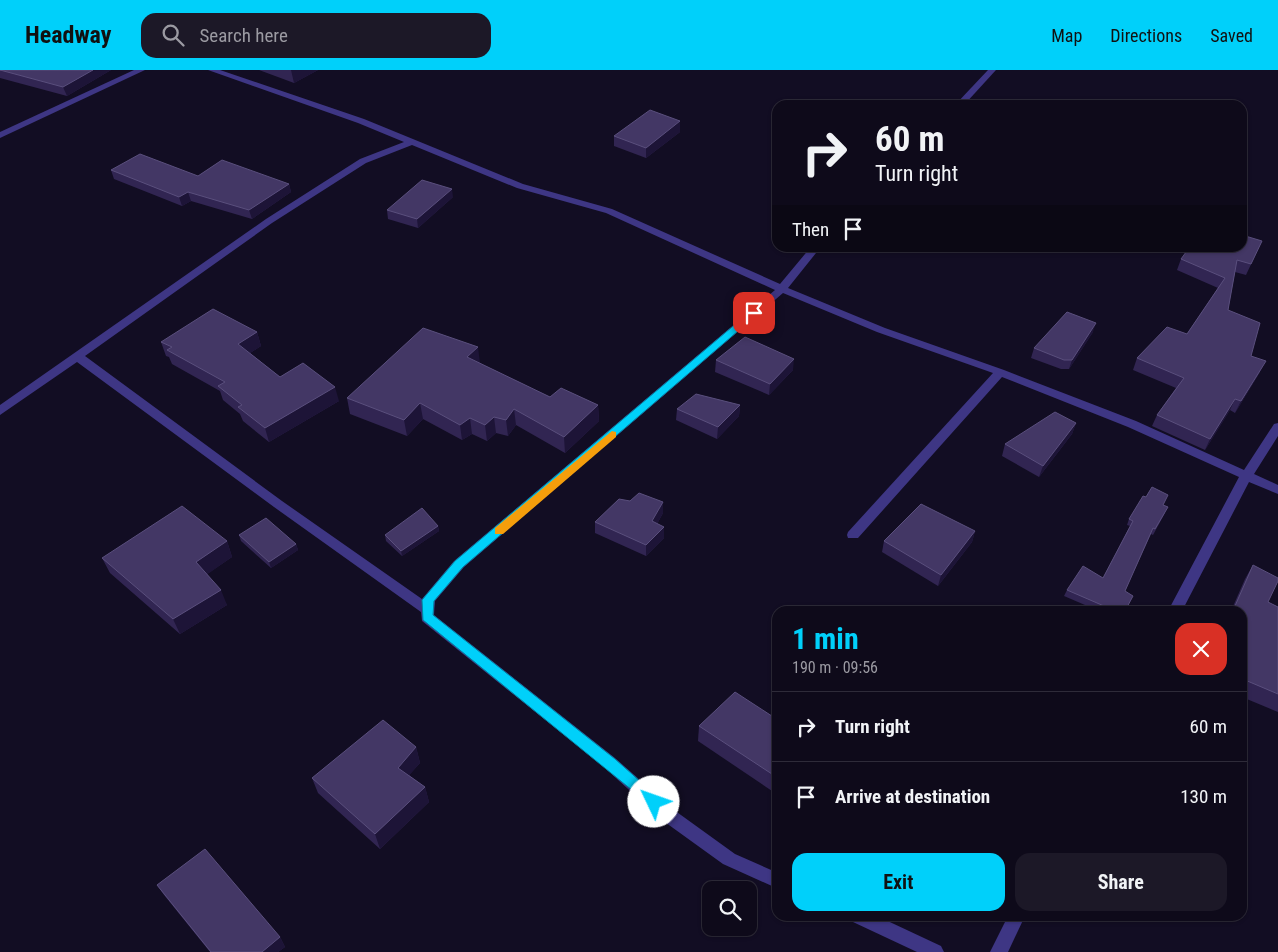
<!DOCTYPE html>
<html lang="en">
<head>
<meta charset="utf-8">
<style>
  body { margin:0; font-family:"Roboto Condensed",sans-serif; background:#1c1827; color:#f1f3f6; height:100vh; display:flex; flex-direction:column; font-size:19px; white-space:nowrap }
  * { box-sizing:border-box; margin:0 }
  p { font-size:16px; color:#9b9aa2 }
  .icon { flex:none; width:28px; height:28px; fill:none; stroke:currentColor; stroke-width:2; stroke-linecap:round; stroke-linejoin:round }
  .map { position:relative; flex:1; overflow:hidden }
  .sheet { position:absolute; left:772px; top:536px; width:475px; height:315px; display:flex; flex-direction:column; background:#0e0a1a; border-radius:15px; box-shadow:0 1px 4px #0004,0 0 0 1px #2e2b39 }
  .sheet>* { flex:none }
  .banner { position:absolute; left:772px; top:30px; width:475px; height:152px; border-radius:15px; box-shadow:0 1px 4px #0004,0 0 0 1px #2e2b39; background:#0e0a1a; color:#f1f3f6; overflow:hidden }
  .buttons { position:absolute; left:702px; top:811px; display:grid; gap:10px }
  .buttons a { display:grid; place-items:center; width:55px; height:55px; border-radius:10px; background:#0e0a1a; box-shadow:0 1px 4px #0004,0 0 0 1px #2e2b39; font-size:25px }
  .pin { position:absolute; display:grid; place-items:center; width:42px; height:42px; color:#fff; margin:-21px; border-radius:10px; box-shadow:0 2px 8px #0006 }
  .me { position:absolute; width:55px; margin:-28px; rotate:312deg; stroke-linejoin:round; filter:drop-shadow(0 0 4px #0008) }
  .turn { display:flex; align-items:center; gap:18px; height:105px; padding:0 20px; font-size:22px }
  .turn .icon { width:65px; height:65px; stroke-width:2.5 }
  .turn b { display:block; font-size:35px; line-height:42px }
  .then { display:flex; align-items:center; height:48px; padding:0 20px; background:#0003; gap:10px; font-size:19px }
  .round { display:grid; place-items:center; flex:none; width:52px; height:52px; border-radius:15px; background:#1c1827 }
  .summary { display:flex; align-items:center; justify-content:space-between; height:85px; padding:0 20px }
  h1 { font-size:30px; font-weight:700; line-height:38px; color:#00d0fa }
  .cta { display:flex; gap:10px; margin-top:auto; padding:10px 20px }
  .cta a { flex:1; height:58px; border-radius:15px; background:#00d0fa; color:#111; font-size:20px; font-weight:700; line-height:58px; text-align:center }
  .cta a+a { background:#1c1827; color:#f1f3f6 }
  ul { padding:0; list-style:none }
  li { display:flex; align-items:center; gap:15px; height:70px; padding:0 20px; border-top:1px solid #2e2b39 }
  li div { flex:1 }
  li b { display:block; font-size:19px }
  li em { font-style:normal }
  header { display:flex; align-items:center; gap:30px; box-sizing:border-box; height:70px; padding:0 25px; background:#00d0fa; color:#111 }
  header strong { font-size:24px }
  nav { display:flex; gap:28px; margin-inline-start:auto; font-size:18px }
  .search { width:350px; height:45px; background:#1c1827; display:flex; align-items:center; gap:12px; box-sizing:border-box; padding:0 18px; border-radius:15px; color:#9b9aa2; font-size:19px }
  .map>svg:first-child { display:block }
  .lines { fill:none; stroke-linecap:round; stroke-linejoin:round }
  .street { fill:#3e3684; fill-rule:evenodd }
  .wall { fill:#312552 }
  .shaded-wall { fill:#1d1437 }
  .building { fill:#433765; stroke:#5a4f7d }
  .route { fill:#00d0fa; stroke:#0087a2 }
  .slow { fill:#f59e0b }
</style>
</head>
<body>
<header>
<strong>Headway</strong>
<div class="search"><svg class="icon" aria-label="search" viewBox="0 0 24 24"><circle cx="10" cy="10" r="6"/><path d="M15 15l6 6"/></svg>Search here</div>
<nav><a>Map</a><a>Directions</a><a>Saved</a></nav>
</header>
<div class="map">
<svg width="1278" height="882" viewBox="0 0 1278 882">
  <rect width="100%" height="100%" fill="#120d23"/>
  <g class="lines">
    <!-- street -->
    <g class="street">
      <polygon points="134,0 145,0 0,68 0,62"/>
      <path d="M 208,0 L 220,0 L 364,49 L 523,114 L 612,139 L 780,214 L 810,178 L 820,178 L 788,218 L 885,258 L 1004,300 L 1136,351 L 1244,400 L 1274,354 L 1278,353 L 1278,366 L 1254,404 L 1278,415 L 1278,424 L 1249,412 L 1182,541 L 1168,541 L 1239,407 L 1128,357 L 1002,307 L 858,468 L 848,468 L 847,465 L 848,462 L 993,303 L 877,262 L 783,223 L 464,497 L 435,531 L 434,545 L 615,688 L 674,740 L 735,784 L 778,803 L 778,818 L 772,816 L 723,794 L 662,750 L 605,698 L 422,551 L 421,542 L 274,437 L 77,292 L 0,345 L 0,335 L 266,149 L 360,89 L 404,72 L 358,53 ZM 412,75 L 517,118 L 606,143 L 775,220 L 454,491 L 422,529 L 282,431 L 85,286 L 272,153 L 366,93 Z"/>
      <polygon points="988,0 996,0 964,35 955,35"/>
      <polygon points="851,846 877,846 941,876 944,882 917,882 853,852"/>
      <polygon points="1008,846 1025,846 1008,882 990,882"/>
    </g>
  </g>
  <!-- wall -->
  <g class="wall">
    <polygon points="0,0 111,0 67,26 0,8"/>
    <polygon points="259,0 318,0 294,13"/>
    <polygon points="680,62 646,88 614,76 614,66"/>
    <polygon points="111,100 198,106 289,114 291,122 252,149 191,131 182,136 114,109"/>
    <polygon points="453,127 418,158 388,149 387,140"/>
    <polygon points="1262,171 1246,205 1235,202 1228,240 1251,286 1260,302 1235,343 1230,340 1205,380 1152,356 1157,345 1176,318 1133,300 1137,288 1187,264 1218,218 1177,200 1181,189"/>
    <polygon points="257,262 261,276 250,283 280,307 339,331 269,372 243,351 240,344 223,330 220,321 172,294 169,287 166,286 161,272"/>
    <polygon points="1093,262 1069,299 1061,299 1031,288 1034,278"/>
    <polygon points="716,290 793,300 769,325 715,302"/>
    <polygon points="479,293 550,327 598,335 599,351 565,383 516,355 508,366 496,363 487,371 472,364 462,370 423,349 407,366 350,344 347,328 480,293"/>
    <polygon points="740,335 739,346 717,369 676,350 677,339"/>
    <polygon points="1076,353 1072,364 1039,407 1002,386 1005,374"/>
    <polygon points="1163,435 1165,443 1153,465 1151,464 1125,521 1126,539 1129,541 1099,541 1064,526 1067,520 1103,508 1130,456 1127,455 1129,449"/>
    <polygon points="663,443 657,454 664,468 646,486 595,463 595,452"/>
    <polygon points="438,456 439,461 402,486 386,471 385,465"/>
    <polygon points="975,461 972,472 938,516 882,482 884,471"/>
    <polygon points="239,465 296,474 298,480 271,498 241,471"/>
    <polygon points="227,471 232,487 207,504 227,535 180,564 110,503 102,488"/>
    <polygon points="1253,495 1268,532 1278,537 1278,642 1242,627 1242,541 1231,541 1245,509"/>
    <polygon points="778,650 778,725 698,671 699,656"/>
    <polygon points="416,677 420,693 409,705 425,717 429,732 380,779 318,723 312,708"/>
    <polygon points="157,815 280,867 285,877 278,882 210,882 164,825"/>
  </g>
  <!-- shaded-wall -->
  <g class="shaded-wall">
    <polygon points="93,0 111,0 67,26 63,17"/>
    <polygon points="291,0 318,0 294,13"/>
    <polygon points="680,51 680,62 646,88 646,78"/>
    <polygon points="289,114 291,122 252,149 249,140"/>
    <polygon points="452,119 453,127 418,158 417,149"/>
    <polygon points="188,122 191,131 182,136 179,127"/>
    <polygon points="1096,253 1093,262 1069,299 1072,290"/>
    <polygon points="257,262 261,276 242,288 238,274"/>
    <polygon points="478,277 480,293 469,303 467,287"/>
    <polygon points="794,289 793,300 769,325 770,314"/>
    <polygon points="1266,291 1260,302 1235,343 1241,331"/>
    <polygon points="335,317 339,331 269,372 265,358"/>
    <polygon points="1235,329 1230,340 1205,380 1210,369"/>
    <polygon points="420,333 423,349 407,366 404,350"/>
    <polygon points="598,335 599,351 565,383 564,367"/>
    <polygon points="740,335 739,346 717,369 718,357"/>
    <polygon points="514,339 516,355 508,366 506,350"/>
    <polygon points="494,347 496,363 487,371 485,355"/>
    <polygon points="470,348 472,364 462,370 460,355"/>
    <polygon points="1076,353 1072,364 1039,407 1043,396"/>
    <polygon points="663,432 663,443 652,463 652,451"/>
    <polygon points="438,456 439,461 402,486 401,481"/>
    <polygon points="664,457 664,468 646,486 646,475"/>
    <polygon points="975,461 972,472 938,516 941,505"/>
    <polygon points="227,471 232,487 202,508 196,492"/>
    <polygon points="296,474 298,480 271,498 269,492"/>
    <polygon points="221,520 227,535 180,564 173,549"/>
    <polygon points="416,677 420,693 402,713 398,698"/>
    <polygon points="425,717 429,732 380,779 375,764"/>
    <polygon points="280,867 285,877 278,882 262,882"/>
  </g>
  <!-- building -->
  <g class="building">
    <polygon points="0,0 93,0 63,17"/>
    <polygon points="650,40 680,51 646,78 614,66"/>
    <polygon points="140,84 198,106 222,90 289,114 249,140 188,122 179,127 111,100"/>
    <polygon points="422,110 452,119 417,149 387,140"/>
    <polygon points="1242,165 1262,171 1251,194 1237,190 1228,240 1260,253 1251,286 1266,291 1241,331 1235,329 1210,369 1157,345 1184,308 1137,288 1167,257 1187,264 1225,208 1181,189 1189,178 1242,178"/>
    <polygon points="213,239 257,262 238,274 280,307 303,293 335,317 265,358 238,337 242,335 218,316 225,312 167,280 172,277 161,272"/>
    <polygon points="1067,242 1096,253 1072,290 1064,290 1034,278"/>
    <polygon points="423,258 478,277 467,287 550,327 561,318 598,335 564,367 514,339 506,350 494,347 485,355 470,348 460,355 420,333 404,350 347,328"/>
    <polygon points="745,267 794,289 770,314 716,290"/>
    <polygon points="696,324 740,335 718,357 677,339"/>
    <polygon points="1055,342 1076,353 1043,396 1005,374"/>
    <polygon points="1152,417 1168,425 1163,435 1168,437 1155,459 1153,458 1125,521 1133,526 1126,539 1129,541 1100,541 1104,536 1067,520 1083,496 1103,508 1133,451 1129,449 1143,426 1146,427"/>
    <polygon points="639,423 663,432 652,451 664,457 646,475 595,452 619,429 630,431"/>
    <polygon points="921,434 975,461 941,505 884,471"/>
    <polygon points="182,436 227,471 196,492 221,520 173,549 102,488"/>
    <polygon points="422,438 438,456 401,481 385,465"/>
    <polygon points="266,448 296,474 269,492 239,465"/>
    <polygon points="1253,495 1278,508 1278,511 1268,532 1278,537 1278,624 1245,610 1242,616 1242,541 1237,541 1238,538 1235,536"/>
    <polygon points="735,622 778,650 778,708 699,656"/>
    <polygon points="383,650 416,677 398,698 425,717 375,764 312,708"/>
    <polygon points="205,779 280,867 262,882 211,882 157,815"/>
  </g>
  <!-- route -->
  <polygon class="route" points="751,241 759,243 463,497 434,531 433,545 615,689 659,728 661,732 659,736 654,738 423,550 422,530 455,491"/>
  <!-- slow -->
  <polygon class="slow" points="612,361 616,362 616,367 503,464 495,464 495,458"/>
</svg>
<div class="buttons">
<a><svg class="icon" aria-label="search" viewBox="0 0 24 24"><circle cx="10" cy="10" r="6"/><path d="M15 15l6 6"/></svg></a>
</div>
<div class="pin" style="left:754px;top:243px;background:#d93025"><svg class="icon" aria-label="arrive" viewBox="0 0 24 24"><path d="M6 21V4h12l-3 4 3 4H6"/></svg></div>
<svg class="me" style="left:654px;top:732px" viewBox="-20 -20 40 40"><circle r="19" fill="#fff"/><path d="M0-13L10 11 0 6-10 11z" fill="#00d0fa"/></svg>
<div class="banner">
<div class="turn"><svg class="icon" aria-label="right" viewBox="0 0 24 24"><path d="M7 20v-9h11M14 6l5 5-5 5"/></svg><div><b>60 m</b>Turn right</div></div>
<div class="then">Then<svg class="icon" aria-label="arrive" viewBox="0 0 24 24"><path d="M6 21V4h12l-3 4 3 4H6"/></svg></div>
</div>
<section class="sheet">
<div class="summary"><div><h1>1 min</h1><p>190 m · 09:56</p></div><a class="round" style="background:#d93025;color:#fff"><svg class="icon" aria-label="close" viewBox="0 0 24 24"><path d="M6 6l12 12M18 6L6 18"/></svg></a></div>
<ul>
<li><svg class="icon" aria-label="right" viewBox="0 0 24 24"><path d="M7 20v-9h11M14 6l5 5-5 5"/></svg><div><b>Turn right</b></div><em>60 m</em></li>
<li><svg class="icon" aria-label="arrive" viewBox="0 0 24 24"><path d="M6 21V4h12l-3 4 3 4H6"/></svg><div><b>Arrive at destination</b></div><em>130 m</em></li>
</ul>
<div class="cta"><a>Exit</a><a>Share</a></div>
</section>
</div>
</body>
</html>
